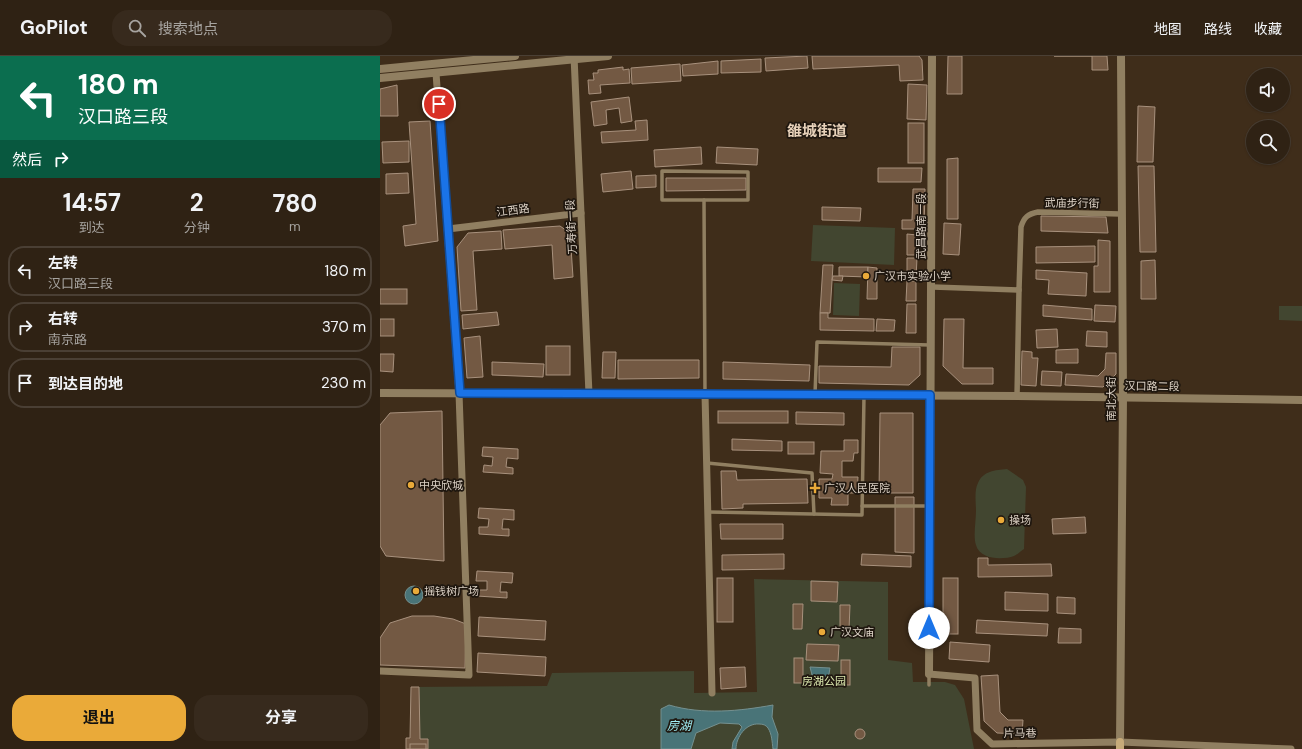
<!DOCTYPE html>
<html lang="zh">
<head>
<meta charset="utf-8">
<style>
  body { margin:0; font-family:"DM Sans","Noto Sans SC",sans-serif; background:#372a1d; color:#f1f3f6; height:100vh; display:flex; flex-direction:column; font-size:15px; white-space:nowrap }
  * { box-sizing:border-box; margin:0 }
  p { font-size:13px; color:#a7a4a0 }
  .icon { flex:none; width:22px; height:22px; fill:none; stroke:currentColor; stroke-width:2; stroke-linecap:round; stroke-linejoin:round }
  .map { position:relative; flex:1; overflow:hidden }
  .panel { display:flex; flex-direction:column; background:#2f2214; width:380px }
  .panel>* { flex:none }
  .hud { background:#0b6e4f; color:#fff; overflow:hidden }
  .tools { position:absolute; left:866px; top:12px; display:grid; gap:8px }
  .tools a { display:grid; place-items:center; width:44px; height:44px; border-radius:50%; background:#2f2214; box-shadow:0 1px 3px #0004,0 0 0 1px #4a3f34; font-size:20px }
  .pin { position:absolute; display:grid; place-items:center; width:34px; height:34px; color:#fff; margin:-17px; border:2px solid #fff; border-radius:50%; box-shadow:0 1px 4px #0007 }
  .me { position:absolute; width:44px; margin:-22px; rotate:0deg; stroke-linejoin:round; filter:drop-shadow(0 0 3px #0008) }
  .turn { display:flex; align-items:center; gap:14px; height:84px; padding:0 12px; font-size:18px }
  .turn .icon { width:52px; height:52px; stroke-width:2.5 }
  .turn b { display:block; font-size:28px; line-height:34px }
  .then { display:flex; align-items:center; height:38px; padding:0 12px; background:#0003; gap:8px; font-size:15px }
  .eta { display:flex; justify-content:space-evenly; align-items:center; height:68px; text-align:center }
  .eta b { font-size:24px; font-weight:700; line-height:28px }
  .cta { display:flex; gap:8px; margin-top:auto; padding:8px 12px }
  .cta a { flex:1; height:46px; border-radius:16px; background:#eaaa39; color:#111; font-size:16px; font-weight:700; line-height:46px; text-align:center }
  .cta a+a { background:#372a1d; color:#f1f3f6 }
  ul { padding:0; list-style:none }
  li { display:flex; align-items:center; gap:12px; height:50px; margin:0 8px 6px; padding:0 4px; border:2px solid #4a3f34; border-radius:16px }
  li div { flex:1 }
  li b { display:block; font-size:15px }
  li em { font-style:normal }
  header { display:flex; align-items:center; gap:24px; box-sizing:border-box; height:56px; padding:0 20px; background:#2f2214; border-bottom:1px solid #4a3f34 }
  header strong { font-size:19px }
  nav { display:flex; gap:22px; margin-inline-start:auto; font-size:14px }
  .search { width:280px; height:36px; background:#372a1d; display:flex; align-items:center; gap:10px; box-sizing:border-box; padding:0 14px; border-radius:16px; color:#a7a4a0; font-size:15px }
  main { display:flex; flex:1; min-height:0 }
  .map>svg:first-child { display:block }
  .green { fill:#424630 }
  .water { fill:#497478; stroke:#75908f }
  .building { fill:#735943; stroke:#a8917d }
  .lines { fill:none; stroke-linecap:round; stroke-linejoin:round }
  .service { stroke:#907f61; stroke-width:3.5 }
  .pedestrian { stroke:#907f61; stroke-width:5.5 }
  .minor { stroke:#907f61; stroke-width:7 }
  .tertiary { stroke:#907f61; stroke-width:8 }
  .secondary { stroke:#c7ab7a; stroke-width:8 }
  .route-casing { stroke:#114b97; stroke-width:10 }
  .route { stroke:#1a73e8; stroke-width:7 }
  .poi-dot { fill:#eaaa39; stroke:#1f170f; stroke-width:1.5 }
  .labels { text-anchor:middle; stroke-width:3.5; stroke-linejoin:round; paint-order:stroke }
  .street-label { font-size:11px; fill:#dcd1c5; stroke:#1f170f }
  .poi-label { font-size:11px; fill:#dcd1c5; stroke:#1f170f; text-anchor:start }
  .park-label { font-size:11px; fill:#dce9af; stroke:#1f170f }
  .water-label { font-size:12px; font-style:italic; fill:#a0eff6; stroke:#1f170f }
  .district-label { font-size:15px; font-weight:bold; fill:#e8d2ba; stroke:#1f170f }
</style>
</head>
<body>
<header>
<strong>GoPilot</strong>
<div class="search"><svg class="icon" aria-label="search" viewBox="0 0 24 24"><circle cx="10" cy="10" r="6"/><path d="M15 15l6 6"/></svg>搜索地点</div>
<nav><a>地图</a><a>路线</a><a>收藏</a></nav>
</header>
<main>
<section class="panel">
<div class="hud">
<div class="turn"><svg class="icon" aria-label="left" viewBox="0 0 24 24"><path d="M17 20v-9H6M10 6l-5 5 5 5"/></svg><div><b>180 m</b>汉口路三段</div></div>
<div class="then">然后<svg class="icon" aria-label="right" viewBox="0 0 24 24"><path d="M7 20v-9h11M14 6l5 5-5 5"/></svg></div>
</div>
<div class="eta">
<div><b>14:57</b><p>到达</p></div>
<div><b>2</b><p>分钟</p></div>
<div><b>780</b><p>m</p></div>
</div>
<ul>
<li><svg class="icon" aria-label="left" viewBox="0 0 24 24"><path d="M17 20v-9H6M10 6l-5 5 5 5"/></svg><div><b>左转</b><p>汉口路三段</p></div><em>180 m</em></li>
<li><svg class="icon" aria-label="right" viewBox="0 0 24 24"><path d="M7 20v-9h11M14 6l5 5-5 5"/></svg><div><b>右转</b><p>南京路</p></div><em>370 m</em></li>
<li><svg class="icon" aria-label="arrive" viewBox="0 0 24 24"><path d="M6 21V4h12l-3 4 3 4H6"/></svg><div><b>到达目的地</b></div><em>230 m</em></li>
</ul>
<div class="cta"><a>退出</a><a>分享</a></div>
</section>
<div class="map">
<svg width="922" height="693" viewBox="0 0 922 693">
  <rect width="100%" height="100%" fill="#3f2d1a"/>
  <!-- green -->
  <g class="green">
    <polygon points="433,169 515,172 514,209 431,205"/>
    <polygon points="454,227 480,228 479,260 453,259"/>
    <polygon points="899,250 922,250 922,265 899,264"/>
    <path d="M 627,413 L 643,424 L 646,431 L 644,493 C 641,495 638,498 634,500 C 623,504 600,504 596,489 C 593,480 596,465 596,455 C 596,447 594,434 598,427 C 603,415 615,414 627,413 Z"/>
    <polygon points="374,523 508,526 508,604 532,607 533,626 565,626 575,629 584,643 594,693 26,693 30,682 31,631 167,630 172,617 314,615 314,637 377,636"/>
  </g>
  <!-- water -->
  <g class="water">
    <circle cx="34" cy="539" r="9"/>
    <polygon points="430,611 450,612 449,618 444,622 439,623 432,619"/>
    <path d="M 289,649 C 323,659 360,655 393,649 L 392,661 L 398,678 L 397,693 L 393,693 C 392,686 392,678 388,672 C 386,669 383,668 379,668 C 366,667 356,681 356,693 L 352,693 L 353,686 L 362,671 L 359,668 L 340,667 L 316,677 L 311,693 L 281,693 L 281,653 Z"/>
  </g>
  <!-- building -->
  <g class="building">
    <polygon points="427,0 428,12 386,15 385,2"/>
    <polygon points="432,0 539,0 542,4 543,24 520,25 519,9 433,13"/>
    <polygon points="568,0 582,0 582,38 567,38"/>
    <polygon points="674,0 727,0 728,14 712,14 712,0"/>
    <polygon points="381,3 381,16 341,17 341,5"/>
    <polygon points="338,5 338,18 303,20 302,9"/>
    <polygon points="300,8 301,25 252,28 251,12"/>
    <polygon points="243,11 243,14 249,13 250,27 220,29 221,37 209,38 208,24 214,24 213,17 218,17 218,14"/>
    <polygon points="528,28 547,29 546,64 527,63"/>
    <polygon points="17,29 18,60 0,60 0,33"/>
    <polygon points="249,41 252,65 241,67 239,52 226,54 227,68 214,70 211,46"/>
    <polygon points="758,50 775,51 773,106 757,106"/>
    <polygon points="267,64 268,84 222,87 221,76 256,74 255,65"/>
    <polygon points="50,65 58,185 25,190 23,170 36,168 29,66"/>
    <rect x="528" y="67" width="16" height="40"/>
    <polygon points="29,85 29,106 3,107 2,86"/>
    <polygon points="321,91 322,108 275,111 274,94"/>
    <polygon points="337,91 378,93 377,109 336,107"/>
    <polygon points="578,102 578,163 567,163 567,103"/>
    <polygon points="758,110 774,110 776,196 760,196"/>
    <polygon points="498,112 542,112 541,126 498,126"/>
    <polygon points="251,115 253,133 223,136 221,118"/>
    <polygon points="28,117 29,137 6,138 6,118"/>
    <polygon points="276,119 276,131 256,132 256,120"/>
    <polygon points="286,122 366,122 366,134 286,135"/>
    <polygon points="533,133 545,133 544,173 522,173 522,164 532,164"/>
    <polygon points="442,151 481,152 480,165 442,164"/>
    <polygon points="661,160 726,161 728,177 661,175"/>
    <polygon points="564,167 581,168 579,199 563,198"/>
    <polygon points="180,170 190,177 193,221 174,223 172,189 125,193 123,174"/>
    <polygon points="121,175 122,193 93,195 97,254 81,255 77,191 88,177"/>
    <polygon points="527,178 537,179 536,199 527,199"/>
    <polygon points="718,184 730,185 730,236 714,236 714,210 718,210"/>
    <polygon points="715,190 715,206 656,207 656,191"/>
    <polygon points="527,202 537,202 536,222 527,222"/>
    <polygon points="775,204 776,243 761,243 761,205"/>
    <polygon points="443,209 453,209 450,257 440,257"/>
    <polygon points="459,211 488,211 487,221 459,220"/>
    <polygon points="488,211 497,212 497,243 487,243"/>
    <polygon points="656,214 707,217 706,240 668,238 669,224 656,223"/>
    <polygon points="453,220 463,220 462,225 452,224"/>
    <polygon points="527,225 536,225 536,245 526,245"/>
    <rect x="0" y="233" width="27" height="15"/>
    <polygon points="527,248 536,248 536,277 526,277"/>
    <polygon points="663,249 712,253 712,264 663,260"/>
    <polygon points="715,249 736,250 735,266 714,265"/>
    <polygon points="117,256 119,269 83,273 82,259"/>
    <polygon points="440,257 448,257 448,262 494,263 494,275 440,274"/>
    <rect x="0" y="263" width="14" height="17"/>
    <polygon points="497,263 515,264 514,275 496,275"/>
    <polygon points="564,263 584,263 583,312 613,312 613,328 582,328 563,310"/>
    <polygon points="677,273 678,291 657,292 656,274"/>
    <polygon points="707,275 727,276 727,291 706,290"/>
    <polygon points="100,280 103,321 87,322 84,282"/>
    <rect x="166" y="290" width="24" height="29"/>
    <polygon points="512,291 540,291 540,319 529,329 439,327 439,310 511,311"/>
    <polygon points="698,293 698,307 676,307 676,294"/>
    <polygon points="642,295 652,296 652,302 658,302 656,330 641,329"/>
    <polygon points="223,296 236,296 235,322 222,322"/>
    <polygon points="726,297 736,297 736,318 723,331 685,329 686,318 718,320 725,313"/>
    <polygon points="0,298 14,298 13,316 0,315"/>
    <polygon points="238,304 319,304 319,322 238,323"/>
    <polygon points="112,306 164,308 163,321 112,319"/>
    <polygon points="343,306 430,309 429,325 343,323"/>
    <polygon points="662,315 682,316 681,330 661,329"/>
    <polygon points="62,355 64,505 6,500 0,490 0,369 10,357"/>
    <rect x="338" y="355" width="70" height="12"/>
    <polygon points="416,356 464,357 464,369 416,368"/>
    <polygon points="500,357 533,357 533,437 499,437"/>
    <polygon points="352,383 402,385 402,395 352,394"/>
    <polygon points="464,384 478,384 478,397 474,397 473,405 462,405 462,421 478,421 477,437 468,437 468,449 451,449 452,442 439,442 439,423 452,423 453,418 440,417 441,395 464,395"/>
    <rect x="408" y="386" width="26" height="12"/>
    <polygon points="103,391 138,393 138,403 127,402 126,411 133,412 133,418 103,416 104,409 112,410 113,401 102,400"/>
    <polygon points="341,415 356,415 357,424 427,423 428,447 363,448 363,452 342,453"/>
    <polygon points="515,441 534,441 534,497 515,496"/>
    <polygon points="99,452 134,454 134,464 123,463 122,473 129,473 129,480 99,478 99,471 108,471 109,463 98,462"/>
    <polygon points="705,461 706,477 673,478 672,463"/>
    <polygon points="340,468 403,468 403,483 341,483"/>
    <polygon points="404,498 404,513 342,514 342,499"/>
    <polygon points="482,498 531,500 531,511 481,509"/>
    <polygon points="598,502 608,502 608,509 671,508 672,520 598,521"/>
    <polygon points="97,515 133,517 132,527 121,526 120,536 127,536 127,542 97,540 98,534 107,534 107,525 96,525"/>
    <rect x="337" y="522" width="16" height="44"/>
    <rect x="563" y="522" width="15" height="56"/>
    <polygon points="431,525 458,526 457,546 431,545"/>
    <polygon points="625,536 668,538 668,555 625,554"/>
    <polygon points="677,541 695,542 695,558 677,557"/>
    <polygon points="413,548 423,548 422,573 413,573"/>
    <polygon points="460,549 470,549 469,574 460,574"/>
    <polygon points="32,560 54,560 73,563 86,568 85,612 0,609 0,582 10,567"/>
    <polygon points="99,561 166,565 165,584 98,580"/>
    <polygon points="597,564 668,568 667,580 596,577"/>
    <polygon points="679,572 701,573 701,587 678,587"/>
    <polygon points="570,586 610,589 609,606 569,603"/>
    <polygon points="427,588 459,589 458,605 426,604"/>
    <polygon points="98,597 166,601 165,620 97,616"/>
    <rect x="414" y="602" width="9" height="25"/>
    <rect x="461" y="604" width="9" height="25"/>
    <polygon points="365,611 366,631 341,633 340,612"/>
    <polygon points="618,619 620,656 628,664 643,664 642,678 617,677 604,665 601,620"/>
    <polygon points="31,631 39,631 40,683 48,683 48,693 26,693 26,682 30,682"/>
    <circle cx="480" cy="678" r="5"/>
    <rect x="30" y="688" width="16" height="5"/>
  </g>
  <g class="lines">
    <!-- service -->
    <g class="service">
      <polygon points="282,115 368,116 368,144 282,144"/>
      <polyline points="324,144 325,338"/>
      <polyline points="435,338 437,286 550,289"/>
      <polyline points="327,407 432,417 434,458"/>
      <polyline points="482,450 549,450"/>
      <polyline points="328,456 482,459 484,340"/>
      <polyline points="549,618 549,629"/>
    </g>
    <!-- pedestrian -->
    <g class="pedestrian">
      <path d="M 553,231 L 639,234 L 641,171 C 644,161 648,158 658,156 L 741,158"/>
      <polyline points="637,340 639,234"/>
    </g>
    <!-- minor -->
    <g class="minor">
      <polyline points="194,0 209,338"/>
      <polyline points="68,173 201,157"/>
      <polyline points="325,338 332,637"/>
      <polyline points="0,615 89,619 79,337 56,17"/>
      <polyline points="549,618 595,622 597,674 612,688 740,686 911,693"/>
    </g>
    <!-- tertiary -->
    <g class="tertiary">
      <polyline points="0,13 135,0"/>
      <polyline points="0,22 228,0"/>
      <polyline points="0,337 637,340 922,344"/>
      <path d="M 549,618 C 550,412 552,206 552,0"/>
      <polyline points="740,686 743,341 741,0"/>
    </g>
    <!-- secondary -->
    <polyline class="secondary" points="740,693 740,686"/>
  </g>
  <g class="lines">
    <!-- route casing -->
    <g class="route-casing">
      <polyline id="route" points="59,48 80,337 550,339 549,572"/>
    </g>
    <!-- route -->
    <use href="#route" class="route"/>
  </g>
  <!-- markers -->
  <g class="poi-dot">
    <circle cx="486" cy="220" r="4"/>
    <circle cx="31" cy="429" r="4"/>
    <path d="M433 426h4v4h4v4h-4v4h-4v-4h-4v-4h4z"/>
    <circle cx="621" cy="464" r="4"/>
    <circle cx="36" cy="535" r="4"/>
    <circle cx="442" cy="576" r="4"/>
  </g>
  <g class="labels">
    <!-- street labels -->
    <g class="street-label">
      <text transform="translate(692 147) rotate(1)" y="4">武庙步行街</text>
      <text transform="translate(133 154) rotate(-7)" y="4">江西路</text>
      <text transform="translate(541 170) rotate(-90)" y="4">武昌路南一段</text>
      <text transform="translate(191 171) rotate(-93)" y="4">万寿街一段</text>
      <text transform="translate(772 330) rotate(1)" y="4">汉口路二段</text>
      <text transform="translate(731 343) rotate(-90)" y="4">南北大街</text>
      <text transform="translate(640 677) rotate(-1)" y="4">片马巷</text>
    </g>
    <!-- poi labels -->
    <g class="poi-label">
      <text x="494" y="224">广汉市实验小学</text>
      <text x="39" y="433">中央欣城</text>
      <text x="444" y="436">广汉人民医院</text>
      <text x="629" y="468">操场</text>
      <text x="44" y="539">摇钱树广场</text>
      <text x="450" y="580">广汉文庙</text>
    </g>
    <!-- park labels -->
    <g class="park-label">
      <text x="444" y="629">房湖公园</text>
    </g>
    <!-- water labels -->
    <g class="water-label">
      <text x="299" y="674">房湖</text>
    </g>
    <!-- district labels -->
    <g class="district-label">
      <text x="437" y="80">雒城街道</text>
    </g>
  </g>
</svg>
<div class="tools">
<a><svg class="icon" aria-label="sound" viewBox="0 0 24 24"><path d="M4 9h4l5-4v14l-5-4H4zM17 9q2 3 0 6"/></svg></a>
<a><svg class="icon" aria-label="search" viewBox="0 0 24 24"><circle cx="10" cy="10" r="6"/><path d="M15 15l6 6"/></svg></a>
</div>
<div class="pin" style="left:59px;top:48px;background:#d93025"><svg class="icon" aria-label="arrive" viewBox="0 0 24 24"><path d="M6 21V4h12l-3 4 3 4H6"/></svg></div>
<svg class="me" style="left:549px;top:572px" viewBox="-20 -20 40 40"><circle r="19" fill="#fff"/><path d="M0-13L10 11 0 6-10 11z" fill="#1a73e8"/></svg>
</div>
</main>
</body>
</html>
